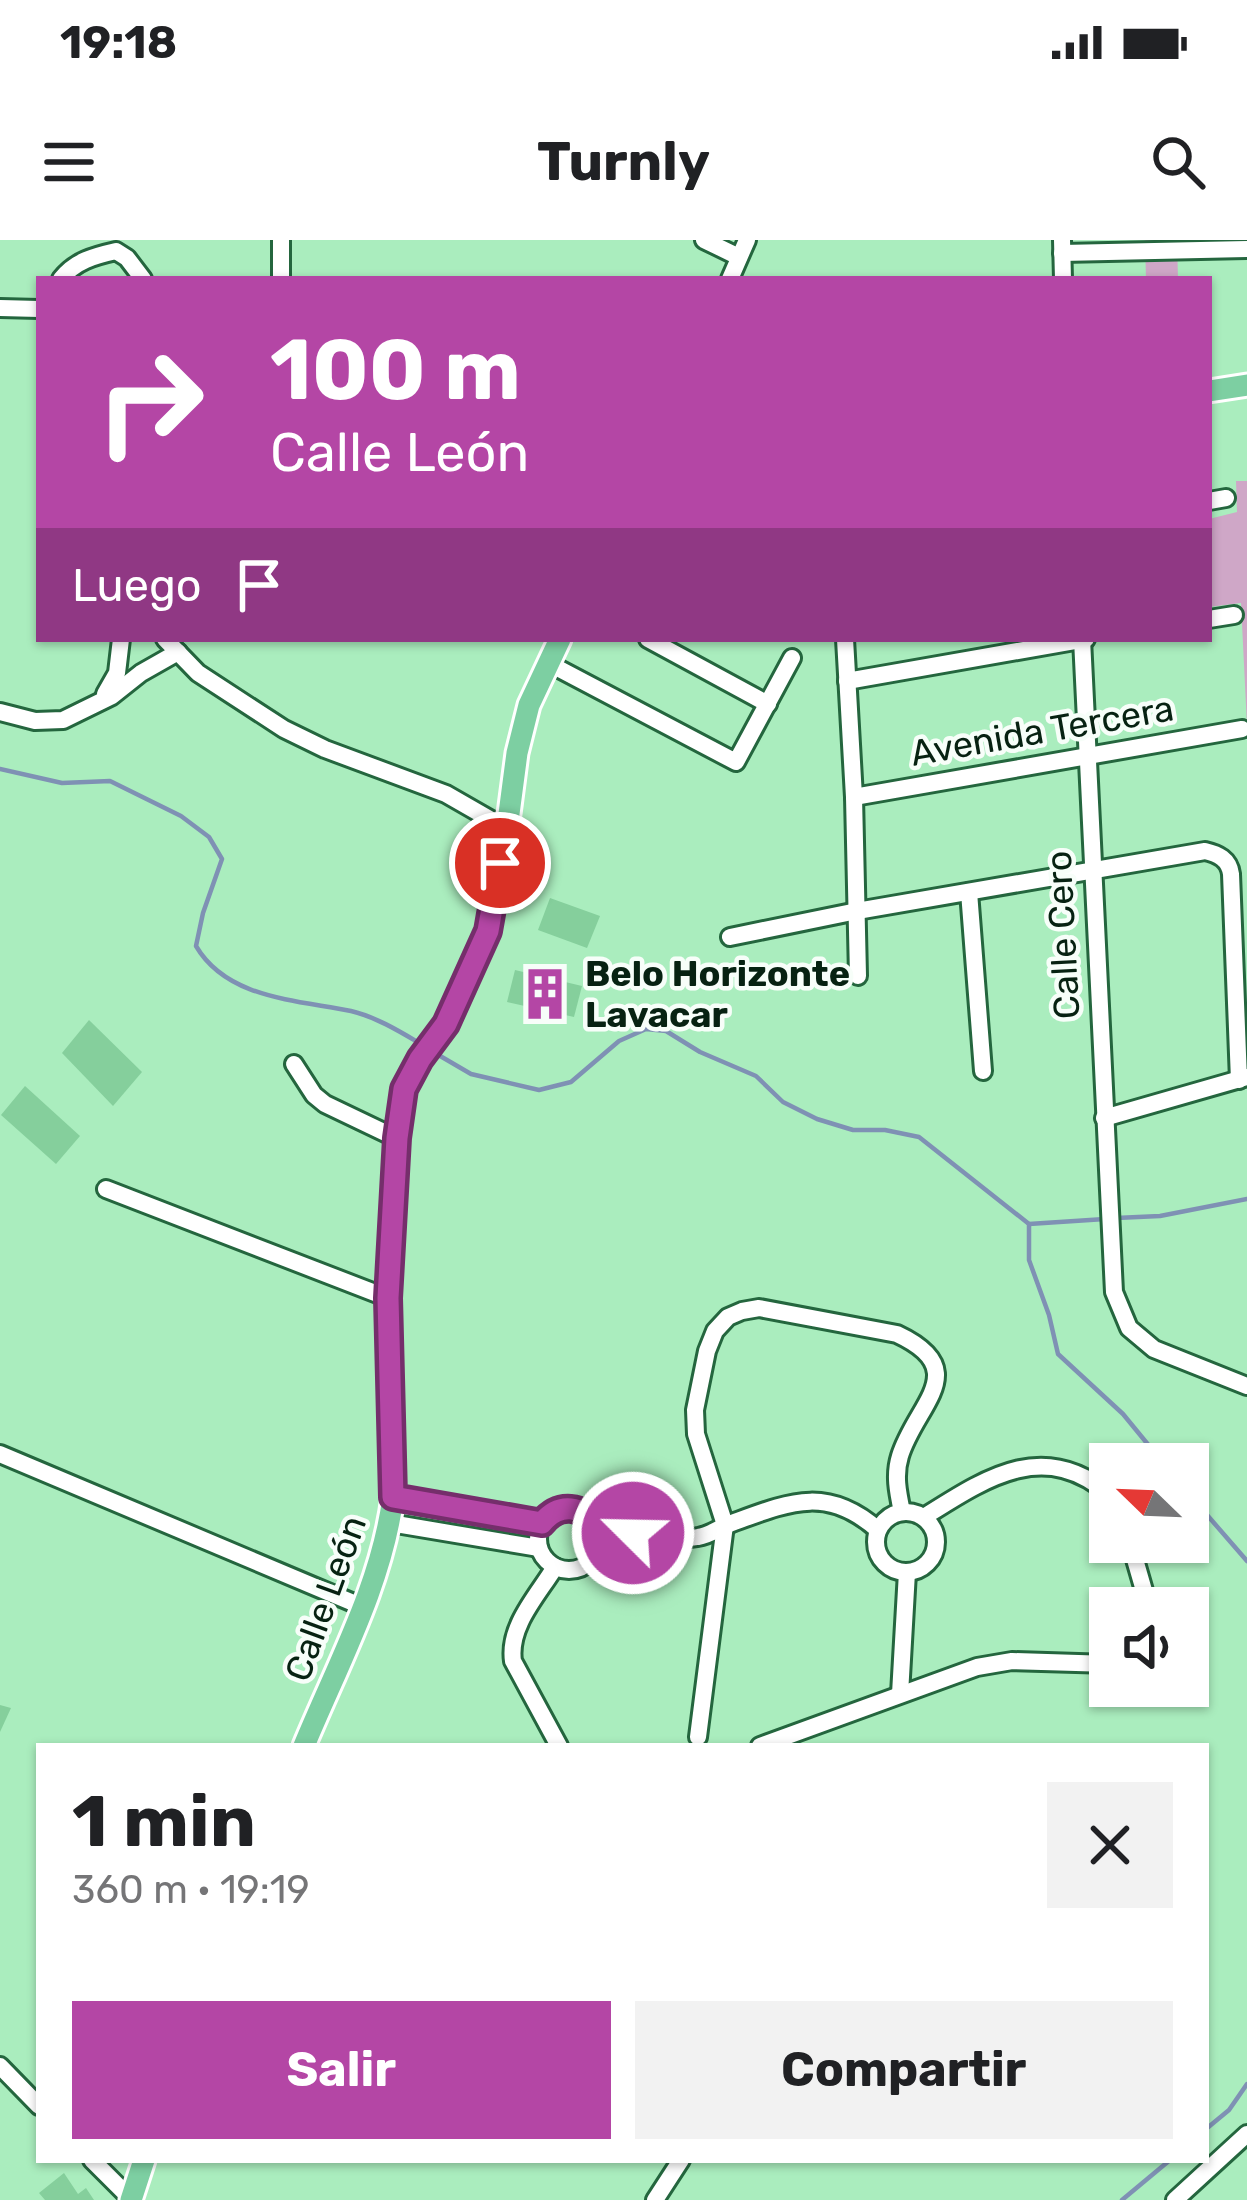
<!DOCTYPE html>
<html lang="es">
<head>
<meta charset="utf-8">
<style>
  body { margin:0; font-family:Rubik,sans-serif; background:#f2f2f2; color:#202124; height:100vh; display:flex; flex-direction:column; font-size:45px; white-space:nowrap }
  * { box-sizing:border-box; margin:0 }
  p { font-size:39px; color:#757577 }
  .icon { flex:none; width:66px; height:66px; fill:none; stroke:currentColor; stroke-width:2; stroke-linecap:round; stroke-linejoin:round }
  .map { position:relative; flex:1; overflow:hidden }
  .panel { position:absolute; left:36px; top:1503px; width:1173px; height:420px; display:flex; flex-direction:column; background:#fff; border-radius:0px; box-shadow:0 3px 9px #0004 }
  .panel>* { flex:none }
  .guide { position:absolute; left:36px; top:36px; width:1176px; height:366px; border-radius:0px; box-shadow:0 3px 9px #0004; background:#b446a5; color:#fff; overflow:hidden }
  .needle { width:78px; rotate:293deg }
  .tools { position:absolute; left:1089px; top:1203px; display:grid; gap:24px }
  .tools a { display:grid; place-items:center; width:120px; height:120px; border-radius:0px; background:#fff; box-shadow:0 3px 9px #0004; font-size:60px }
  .pin { position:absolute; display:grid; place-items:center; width:102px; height:102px; color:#fff; margin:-51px; border:6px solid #fff; border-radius:50%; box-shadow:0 3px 12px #0007 }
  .me { position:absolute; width:132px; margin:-66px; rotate:293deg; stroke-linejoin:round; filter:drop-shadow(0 0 9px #0008) }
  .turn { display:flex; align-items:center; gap:42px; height:252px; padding:0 36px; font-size:54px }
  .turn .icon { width:156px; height:156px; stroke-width:2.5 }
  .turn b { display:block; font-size:84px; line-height:102px }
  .then { display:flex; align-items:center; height:114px; padding:0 36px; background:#0003; gap:24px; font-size:45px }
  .round { display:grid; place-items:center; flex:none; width:126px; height:126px; border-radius:0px; background:#f2f2f2 }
  .overview { display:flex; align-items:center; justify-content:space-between; height:204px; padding:0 36px }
  h1 { font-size:72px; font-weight:700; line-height:90px }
  .action { display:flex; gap:24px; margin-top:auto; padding:24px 36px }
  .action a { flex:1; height:138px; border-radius:0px; background:#b446a5; color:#fff; font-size:48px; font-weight:700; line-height:138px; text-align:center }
  .action a+a { background:#f2f2f2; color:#202124 }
  .status { display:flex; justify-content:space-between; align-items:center; height:84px; padding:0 60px; background:#fff; direction:ltr }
  .status svg { height:33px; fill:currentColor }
  header { display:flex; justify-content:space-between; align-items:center; height:156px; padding:0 36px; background:#fff; font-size:54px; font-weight:700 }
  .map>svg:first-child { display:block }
  .green { fill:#cfa7c7 }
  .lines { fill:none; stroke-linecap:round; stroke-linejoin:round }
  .stream { stroke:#7f91b4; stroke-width:4.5 }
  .building { fill:#85cf9c }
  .minor-casing { stroke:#24663e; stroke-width:22 }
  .major-casing { stroke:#fff; stroke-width:27 }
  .minor { stroke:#fff; stroke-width:16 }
  .major { stroke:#7dcfa2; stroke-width:21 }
  .route-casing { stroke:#752e6b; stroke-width:30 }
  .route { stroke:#b446a5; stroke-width:21 }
  .labels { text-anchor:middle; stroke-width:9; stroke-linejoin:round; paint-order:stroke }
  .street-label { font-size:36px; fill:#072212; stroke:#f7fef9 }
  .poi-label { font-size:36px; font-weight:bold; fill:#072212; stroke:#f7fef9; text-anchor:start }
</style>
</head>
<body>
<div class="status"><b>19:18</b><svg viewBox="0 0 49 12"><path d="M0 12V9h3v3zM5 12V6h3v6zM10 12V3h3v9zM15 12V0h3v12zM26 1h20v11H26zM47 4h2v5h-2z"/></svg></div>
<header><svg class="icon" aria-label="menu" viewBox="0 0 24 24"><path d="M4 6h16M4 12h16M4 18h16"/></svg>Turnly<svg class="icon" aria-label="search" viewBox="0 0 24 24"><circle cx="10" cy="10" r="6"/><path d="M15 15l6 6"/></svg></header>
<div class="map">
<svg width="1247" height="1960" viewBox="0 0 1247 1960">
  <rect width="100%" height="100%" fill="#aaedbe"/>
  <!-- green -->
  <g class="green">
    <polygon points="1145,0 1177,0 1178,39 1146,39"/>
    <polygon points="1236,241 1247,241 1247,486 1241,363 1209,367 1209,279 1237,272"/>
  </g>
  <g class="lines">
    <!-- stream -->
    <g class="stream">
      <path d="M 0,529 L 62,543 L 110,541 L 181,576 L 209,597 L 222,619 L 203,673 L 196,706 C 227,759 297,760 351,771 C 376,777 399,791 421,804"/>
      <polyline points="435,813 471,834 539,850 571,842 619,801 646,789 666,791 700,812 756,836 783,862 817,879 853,890 885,890 919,897 1029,984 1029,1020 1049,1075 1058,1114 1123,1174 1164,1224"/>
      <polyline points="1116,978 1160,976 1247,959"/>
      <polyline points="1029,984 1105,979"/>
      <polyline points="1188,1253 1247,1321"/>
      <polyline points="1206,1889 1229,1870 1247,1844"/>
      <polyline points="1122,1960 1170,1920"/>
    </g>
  </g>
  <!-- building -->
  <g class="building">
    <polygon points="550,658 600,676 587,708 538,690"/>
    <polygon points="515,730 582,746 574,777 507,762"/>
    <polygon points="89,780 142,832 113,866 62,813"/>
    <polygon points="25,846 80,896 56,924 1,875"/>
    <polygon points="0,1465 11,1468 0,1492"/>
    <polygon points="64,1933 78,1954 86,1948 94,1960 45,1960 39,1953"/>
  </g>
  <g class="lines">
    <!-- minor casing -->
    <g class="minor-casing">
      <g id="minor">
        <polyline points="281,0 281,39"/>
        <polyline points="704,0 739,17"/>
        <polyline points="1062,0 1063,39"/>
        <polyline points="1062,13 1247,9"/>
        <path d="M 61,39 C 75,21 94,16 116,11 L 127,18 L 143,39"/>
        <polyline points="730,39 747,0"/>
        <polyline points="0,68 39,69"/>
        <polyline points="1209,261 1226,258"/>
        <polyline points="1209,379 1234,375"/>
        <polyline points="165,399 198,433 284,489 325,509 446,554 507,589"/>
        <polyline points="648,399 768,464"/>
        <polyline points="845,399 854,557 858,736"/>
        <polyline points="1082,399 1114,1052 1129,1088 1154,1109 1247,1146"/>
        <polyline points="548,423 736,522 792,418"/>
        <polyline points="847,441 1086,399"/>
        <polyline points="105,454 117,433 121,399"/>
        <polyline points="0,472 35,481 63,480 112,456 141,433 178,412"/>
        <polyline points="854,557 1242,489"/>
        <polyline points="969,652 983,831"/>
        <path d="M 730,697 L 857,671 L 1205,611 C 1218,614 1229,619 1231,634 L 1239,840"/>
        <polyline points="294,824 314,855 325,864 396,898"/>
        <polyline points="1104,878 1247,837"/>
        <polyline points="106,949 388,1058"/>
        <polyline points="0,1214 363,1367"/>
        <polyline points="393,1257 542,1283"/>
        <circle cx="569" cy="1299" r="31"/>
        <circle cx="906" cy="1302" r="30"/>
        <path d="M 924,1277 C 986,1238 1044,1198 1110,1255"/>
        <polyline points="390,1283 539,1308"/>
        <path d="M 597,1287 C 630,1292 665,1303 698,1297 C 711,1295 720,1287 732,1283 C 789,1262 827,1245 878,1290"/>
        <polyline points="1130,1302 1149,1368"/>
        <path d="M 555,1327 C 538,1355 508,1386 513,1421 L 559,1506"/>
        <polyline points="900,1454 907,1332"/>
        <path d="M 698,1497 L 725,1285 L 696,1194 L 695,1170 L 707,1111 L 715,1091 L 728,1077 L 742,1071 L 759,1068 L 897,1094 C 974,1130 916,1164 900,1216 C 894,1235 898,1253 902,1272"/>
        <polyline points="760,1506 977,1427 1012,1421 1110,1424"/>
        <polyline points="0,1826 39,1866"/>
        <polyline points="92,1920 131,1959"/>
        <polyline points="655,1960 681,1920"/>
        <polyline points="1175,1960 1247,1894"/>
      </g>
    </g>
    <!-- major casing -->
    <g class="major-casing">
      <g id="major">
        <polyline points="1209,151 1247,145"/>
        <path d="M 304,1506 C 337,1426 382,1344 393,1257 L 388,1058 L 396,898 L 404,849 L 420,819 L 446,784 L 487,691 L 507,589 L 517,513 L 529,465 L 560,399"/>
        <polyline points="131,1960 144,1920"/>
      </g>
    </g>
    <!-- minor -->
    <use href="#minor" class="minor"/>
    <!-- major -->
    <use href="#major" class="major"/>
  </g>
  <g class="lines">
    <!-- route casing -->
    <g class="route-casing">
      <path id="route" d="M 500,623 L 488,691 L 446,784 L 420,819 L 404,849 L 397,898 L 388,1058 L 393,1257 L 542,1283 C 559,1262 583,1265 597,1287 L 633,1293"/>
    </g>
    <!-- route -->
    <use href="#route" class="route"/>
  </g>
  <!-- icons -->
  <defs>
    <g id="building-bare" transform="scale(4.14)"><path d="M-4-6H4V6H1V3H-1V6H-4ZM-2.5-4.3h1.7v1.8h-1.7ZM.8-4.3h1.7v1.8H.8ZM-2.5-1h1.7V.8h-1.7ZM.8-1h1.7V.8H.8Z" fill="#b446a5" stroke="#f7fef9" stroke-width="2.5" paint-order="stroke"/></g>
  </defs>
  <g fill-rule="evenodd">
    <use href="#building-bare" x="545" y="754"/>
  </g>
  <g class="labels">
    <!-- street labels -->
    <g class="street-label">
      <text transform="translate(1042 490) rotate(-10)" y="13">Avenida Tercera</text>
      <text transform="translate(1062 695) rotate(-93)" y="13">Calle Cero</text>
      <text transform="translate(325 1358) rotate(-70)" y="13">Calle León</text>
    </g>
    <!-- poi labels -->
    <g class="poi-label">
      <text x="585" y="746">Belo Horizonte<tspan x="585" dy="41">Lavacar</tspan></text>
    </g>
  </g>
</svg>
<div class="tools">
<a><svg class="needle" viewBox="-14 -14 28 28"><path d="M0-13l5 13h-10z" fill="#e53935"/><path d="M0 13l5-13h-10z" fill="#757577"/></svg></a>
<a><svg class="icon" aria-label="sound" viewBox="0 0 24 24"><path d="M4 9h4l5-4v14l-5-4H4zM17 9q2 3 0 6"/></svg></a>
</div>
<div class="pin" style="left:500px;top:623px;background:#d93025"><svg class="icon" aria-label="arrive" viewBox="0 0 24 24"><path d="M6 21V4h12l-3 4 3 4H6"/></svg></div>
<svg class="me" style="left:633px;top:1293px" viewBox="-20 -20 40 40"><circle r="17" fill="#b446a5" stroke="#fff" stroke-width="3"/><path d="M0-11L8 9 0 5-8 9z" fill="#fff"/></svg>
<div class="guide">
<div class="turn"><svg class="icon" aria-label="right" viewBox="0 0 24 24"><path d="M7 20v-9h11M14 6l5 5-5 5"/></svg><div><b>100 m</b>Calle León</div></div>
<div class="then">Luego<svg class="icon" aria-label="arrive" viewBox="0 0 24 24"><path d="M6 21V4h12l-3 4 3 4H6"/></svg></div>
</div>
<section class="panel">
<div class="overview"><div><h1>1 min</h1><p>360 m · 19:19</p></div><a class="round"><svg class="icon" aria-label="close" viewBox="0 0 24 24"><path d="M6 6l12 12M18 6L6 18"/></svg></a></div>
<div class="action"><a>Salir</a><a>Compartir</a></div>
</section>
</div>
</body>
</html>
